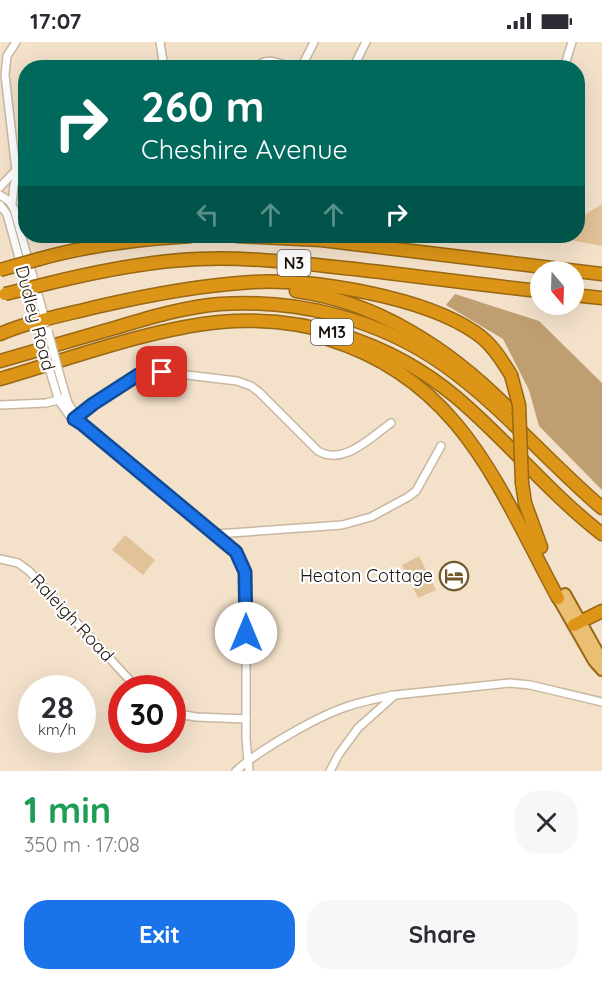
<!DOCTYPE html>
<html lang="en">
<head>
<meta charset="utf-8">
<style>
  body { margin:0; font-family:Quicksand,sans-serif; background:#f7f7f7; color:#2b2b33; height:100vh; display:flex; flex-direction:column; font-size:22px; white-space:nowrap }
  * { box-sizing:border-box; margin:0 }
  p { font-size:20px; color:#7c7c81 }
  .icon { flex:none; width:33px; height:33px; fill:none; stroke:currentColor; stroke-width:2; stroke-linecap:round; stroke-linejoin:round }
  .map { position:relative; height:729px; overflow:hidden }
  .side { display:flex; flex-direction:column; background:#fff; flex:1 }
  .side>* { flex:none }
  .guide { position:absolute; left:18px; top:18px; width:567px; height:183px; border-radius:24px; box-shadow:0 6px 24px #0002; background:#00695c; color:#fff; overflow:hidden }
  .needle { width:39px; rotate:161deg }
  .fabs { position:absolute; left:530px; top:219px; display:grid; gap:12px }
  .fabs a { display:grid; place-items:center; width:54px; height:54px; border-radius:50%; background:#fff; box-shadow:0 6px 24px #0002; font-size:30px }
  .speed { position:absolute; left:18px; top:633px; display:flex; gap:12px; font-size:30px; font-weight:700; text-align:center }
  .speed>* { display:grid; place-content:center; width:78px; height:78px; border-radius:50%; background:#fff; box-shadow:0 6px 24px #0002; line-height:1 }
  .speed small { font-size:15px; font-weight:400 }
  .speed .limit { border:9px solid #d22; background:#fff; color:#111 }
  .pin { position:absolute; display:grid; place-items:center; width:51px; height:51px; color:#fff; margin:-26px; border-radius:12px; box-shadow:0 3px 9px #0006 }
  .me { position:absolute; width:66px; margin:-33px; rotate:0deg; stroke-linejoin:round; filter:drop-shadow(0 0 4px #0008) }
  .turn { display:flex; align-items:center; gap:21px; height:126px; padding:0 24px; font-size:27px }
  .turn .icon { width:78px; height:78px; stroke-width:2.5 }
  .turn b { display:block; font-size:42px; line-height:51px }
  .lanes { display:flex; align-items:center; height:57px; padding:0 24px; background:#0003; justify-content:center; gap:30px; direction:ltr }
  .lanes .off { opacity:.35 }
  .round { display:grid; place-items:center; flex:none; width:63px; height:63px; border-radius:24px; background:#f7f7f7 }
  .summary { display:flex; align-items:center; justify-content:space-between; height:102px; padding:0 24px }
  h1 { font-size:36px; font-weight:700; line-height:45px; color:#1e9e55 }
  .action { display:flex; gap:12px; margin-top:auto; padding:12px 24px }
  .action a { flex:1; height:69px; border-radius:24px; background:#1a73e8; color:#fff; font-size:24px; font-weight:700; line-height:69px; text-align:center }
  .action a+a { background:#f7f7f7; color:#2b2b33 }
  .status { display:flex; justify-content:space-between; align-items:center; height:42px; padding:0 30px; background:#fff; direction:ltr }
  .status svg { height:16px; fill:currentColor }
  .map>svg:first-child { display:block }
  .green { fill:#e2c298 }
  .forest { fill:#bf9e72 }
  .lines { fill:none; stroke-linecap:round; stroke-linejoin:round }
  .street-casing { stroke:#c8b7a1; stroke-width:10 }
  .primary-casing { stroke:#986814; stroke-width:14 }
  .highway-casing { stroke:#986814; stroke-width:15 }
  .street { stroke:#fff; stroke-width:7 }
  .primary { stroke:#eabf74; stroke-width:10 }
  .highway { stroke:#dc9517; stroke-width:12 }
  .street-bridge-casing { stroke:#c8b7a1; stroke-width:10; stroke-linecap:butt }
  .highway-bridge-casing { stroke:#986814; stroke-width:15; stroke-linecap:butt }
  .street-bridge { stroke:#fff; stroke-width:7 }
  .highway-bridge { stroke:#dc9517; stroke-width:12 }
  .route-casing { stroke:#114b97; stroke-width:15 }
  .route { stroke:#1a73e8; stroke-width:10 }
  .labels { text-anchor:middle; stroke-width:4.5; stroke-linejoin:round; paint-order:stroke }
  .shield { fill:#fff; stroke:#5f5b56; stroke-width:1.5 }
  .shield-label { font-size:16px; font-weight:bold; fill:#1b150d }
  .street-label { font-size:18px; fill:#1b150d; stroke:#fff }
  .poi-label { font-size:18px; fill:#1b150d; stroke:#fff; text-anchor:end }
</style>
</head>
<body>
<div class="status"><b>17:07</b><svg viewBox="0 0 49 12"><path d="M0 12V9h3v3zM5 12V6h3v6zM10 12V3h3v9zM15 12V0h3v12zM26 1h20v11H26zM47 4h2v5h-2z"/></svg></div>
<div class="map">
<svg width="602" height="729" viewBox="0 0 602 729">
  <rect width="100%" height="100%" fill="#f3e1ca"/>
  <!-- green -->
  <g class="green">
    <polygon points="602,162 602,204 550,194 578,194 578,175 581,175"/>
    <polygon points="125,493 155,518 143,533 112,508"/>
    <polygon points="419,514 436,548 418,556 402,523"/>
  </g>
  <!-- forest -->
  <polygon class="forest" points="455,252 539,279 602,341 602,448 539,384 529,348 503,297 446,263"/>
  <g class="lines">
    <!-- street casing -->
    <g class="street-casing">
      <g id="street">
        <polyline points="16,0 7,14 5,33 16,128"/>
        <polyline points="160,0 164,26"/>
        <path d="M 256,26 C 266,13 280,22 293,26"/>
        <polyline points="301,26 314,0"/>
        <polyline points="353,26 366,0"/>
        <polyline points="564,26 572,0"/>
        <polyline points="0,145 19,125"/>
        <polyline points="0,153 9,159 14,167 46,281"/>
        <polyline points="12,162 14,143 21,123"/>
        <polyline points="0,163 7,172 40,292"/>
        <polyline points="60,334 68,361 79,378"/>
        <path d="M 52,336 L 59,359 L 69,373 L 229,503 C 240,514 244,525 246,540 L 246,697 L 249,729"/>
        <polyline points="0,363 46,361 66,356"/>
        <path d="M 74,377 L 93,362 L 132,337 L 144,331 L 162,330 L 237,339 L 251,344 L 259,350 L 318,409 C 344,424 371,395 391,381"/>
        <polyline points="216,492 342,483 371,475 408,455 416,449 441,404"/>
        <polyline points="0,517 18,521 29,529 137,646"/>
        <polyline points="172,671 196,675 246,677"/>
        <path d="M 236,729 C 259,708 315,676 343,666 C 359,660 376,657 393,653"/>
        <polyline points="330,729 339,712 358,686 395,653 510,641 530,643 602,660"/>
      </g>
    </g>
    <!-- primary casing -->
    <g class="primary-casing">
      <g id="primary">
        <polyline points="565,552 602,618"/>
        <polyline points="558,556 594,619 602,628"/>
      </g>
    </g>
    <!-- highway casing -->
    <g class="highway-casing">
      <g id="highway">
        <polyline points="237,194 321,198 602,232"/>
        <path d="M 39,217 C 89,203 139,197 191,194"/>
        <path d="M 50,241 C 99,229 148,219 199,217 C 244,215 290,220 335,225 C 404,232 472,242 540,249"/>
        <path d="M 296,249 C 378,260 451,308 508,366"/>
        <polyline points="573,253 602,256"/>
        <path d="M 0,292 C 31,279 64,273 96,265 C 148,253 200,243 253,240 C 316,237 424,255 476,291 C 492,302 501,317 511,333"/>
        <path d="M 328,297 C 461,338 498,445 558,556"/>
        <path d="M 0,319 C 39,308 79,296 118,285 C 151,275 185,265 220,262 C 299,257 379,277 444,323 C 502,364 548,420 602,466"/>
        <path d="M 0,337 C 69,317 149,287 220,280 C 305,272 391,301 456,355 C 507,398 549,451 602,492"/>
        <polyline points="522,441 525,461 541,505"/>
        <polyline points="574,583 602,569"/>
      </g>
    </g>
    <!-- street -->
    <use href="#street" class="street"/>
    <!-- primary -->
    <use href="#primary" class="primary"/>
    <!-- highway -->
    <use href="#highway" class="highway"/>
    <!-- street-bridge casing -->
    <g class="street-bridge-casing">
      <g id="street-bridge">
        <polyline points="48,289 60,334"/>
        <polyline points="40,292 52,336"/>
      </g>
    </g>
    <!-- highway-bridge casing -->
    <g class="highway-bridge-casing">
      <g id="highway-bridge">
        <polyline points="0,228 39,217"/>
        <polyline points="5,252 50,241"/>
        <polyline points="511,333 519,363 522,441"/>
      </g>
    </g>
    <!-- street-bridge -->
    <use href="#street-bridge" class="street-bridge"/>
    <!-- highway-bridge -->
    <use href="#highway-bridge" class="highway-bridge"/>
  </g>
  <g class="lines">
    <!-- route casing -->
    <g class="route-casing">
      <polyline id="route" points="162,330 138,333 93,362 74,377 82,382 236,510 245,530 246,591"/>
    </g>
    <!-- route -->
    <use href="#route" class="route"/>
  </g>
  <!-- icons -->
  <defs>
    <g id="hotel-ring" transform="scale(1.5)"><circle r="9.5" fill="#fff" stroke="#75572c" stroke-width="1.5"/><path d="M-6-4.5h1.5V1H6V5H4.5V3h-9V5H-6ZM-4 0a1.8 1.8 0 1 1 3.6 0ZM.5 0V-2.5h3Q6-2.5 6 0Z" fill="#75572c"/></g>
  </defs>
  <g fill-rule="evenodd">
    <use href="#hotel-ring" x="454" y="534"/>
  </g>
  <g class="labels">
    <!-- shield labels -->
    <g class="shield">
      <rect x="277.5" y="208" width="33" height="26" rx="4.5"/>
      <rect x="311" y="277" width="42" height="26" rx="4.5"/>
    </g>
    <g class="shield-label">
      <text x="294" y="227">N3</text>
      <text x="332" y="296">M13</text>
    </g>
    <!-- street labels -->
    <g class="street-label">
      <text transform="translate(35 276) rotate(75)" y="6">Dudley Road</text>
      <text transform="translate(72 576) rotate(47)" y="6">Raleigh Road</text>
    </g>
    <!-- poi labels -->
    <g class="poi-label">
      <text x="433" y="540">Heaton Cottage</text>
    </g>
  </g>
</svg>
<div class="fabs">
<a><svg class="needle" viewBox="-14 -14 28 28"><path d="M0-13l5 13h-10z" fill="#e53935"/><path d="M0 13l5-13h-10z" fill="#7c7c81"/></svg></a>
</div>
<div class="speed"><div>28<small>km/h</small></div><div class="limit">30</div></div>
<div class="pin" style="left:162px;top:330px;background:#d93025"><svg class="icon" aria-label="arrive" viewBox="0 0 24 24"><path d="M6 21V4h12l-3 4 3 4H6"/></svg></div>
<svg class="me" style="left:246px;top:591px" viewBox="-20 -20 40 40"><circle r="19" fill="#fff"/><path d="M0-13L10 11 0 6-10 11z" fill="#1a73e8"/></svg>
<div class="guide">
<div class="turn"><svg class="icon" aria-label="right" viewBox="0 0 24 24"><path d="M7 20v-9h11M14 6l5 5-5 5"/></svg><div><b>260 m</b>Cheshire Avenue</div></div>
<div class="lanes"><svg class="icon off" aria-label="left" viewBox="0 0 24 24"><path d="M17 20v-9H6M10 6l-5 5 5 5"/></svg><svg class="icon off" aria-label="ahead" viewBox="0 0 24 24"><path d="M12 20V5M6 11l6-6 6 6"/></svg><svg class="icon off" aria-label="ahead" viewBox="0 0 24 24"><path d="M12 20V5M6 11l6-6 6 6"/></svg><svg class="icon" aria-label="right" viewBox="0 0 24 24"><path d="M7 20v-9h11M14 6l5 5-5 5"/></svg></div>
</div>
</div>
<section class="side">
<div class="summary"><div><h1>1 min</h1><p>350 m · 17:08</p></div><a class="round"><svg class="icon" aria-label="close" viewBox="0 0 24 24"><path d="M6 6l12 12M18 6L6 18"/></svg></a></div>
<div class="action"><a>Exit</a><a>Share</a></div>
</section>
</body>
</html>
